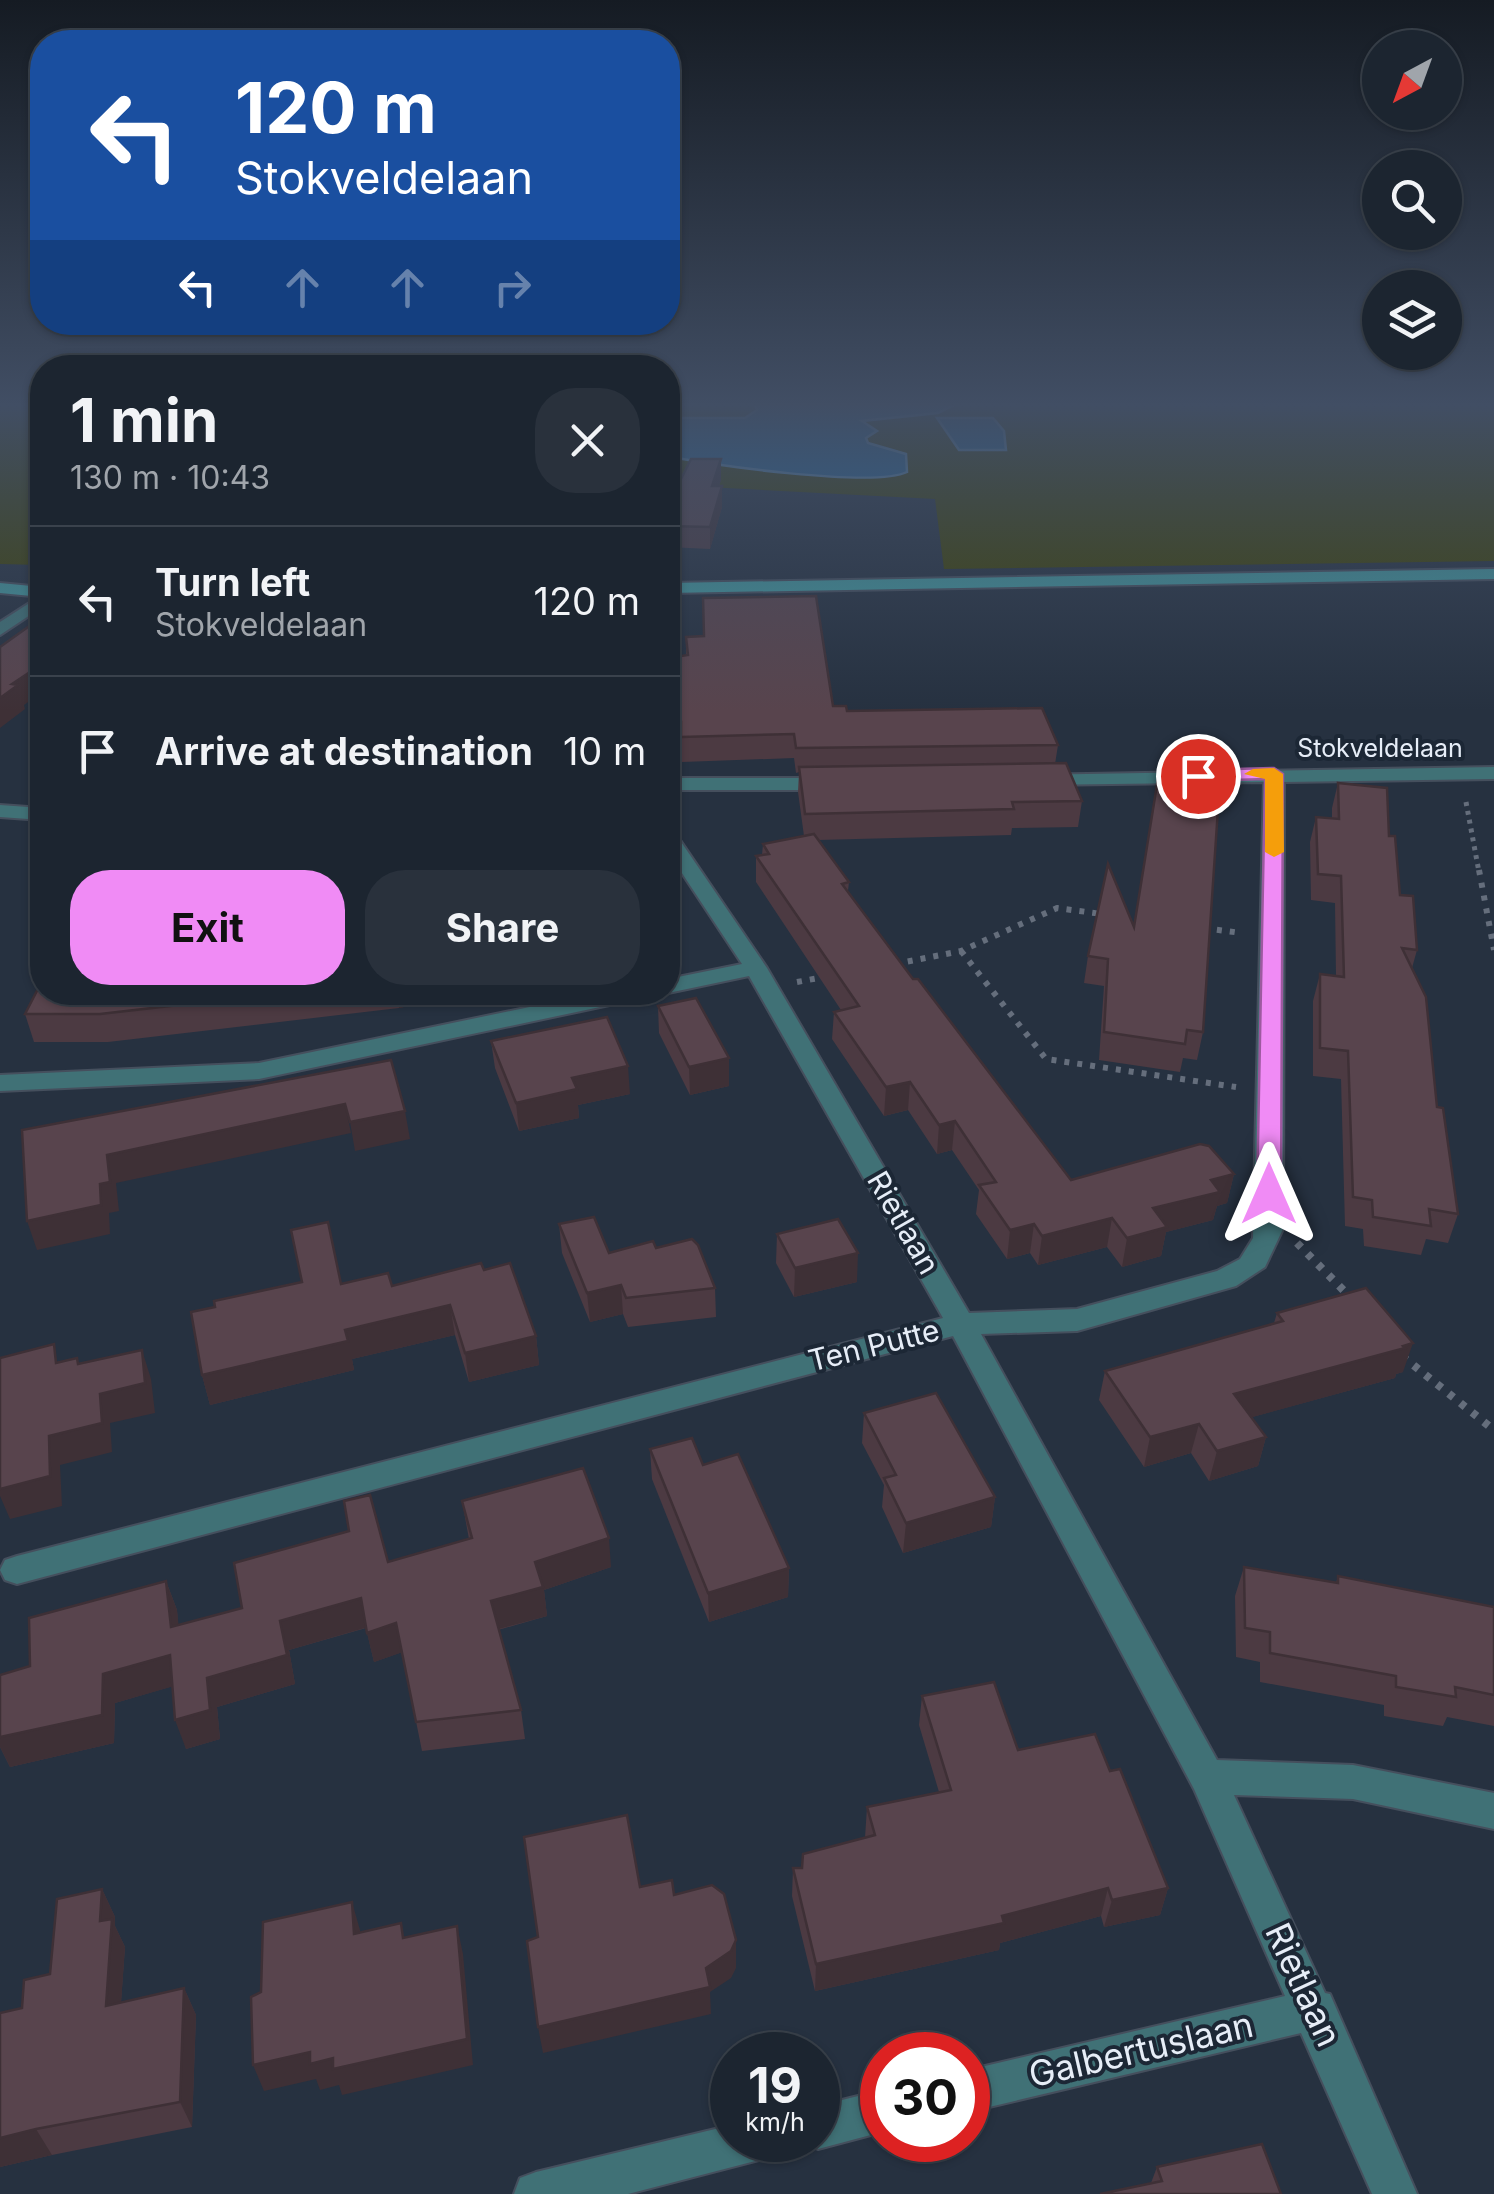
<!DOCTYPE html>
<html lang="en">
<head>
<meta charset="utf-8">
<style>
  body { margin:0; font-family:Inter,sans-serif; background:#29313c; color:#f1f3f6; height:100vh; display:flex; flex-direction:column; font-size:38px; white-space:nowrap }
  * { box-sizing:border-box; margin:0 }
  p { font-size:32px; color:#a0a5ab }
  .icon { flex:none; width:55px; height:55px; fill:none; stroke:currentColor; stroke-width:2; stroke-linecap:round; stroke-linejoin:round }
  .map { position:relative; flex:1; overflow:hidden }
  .sheet { position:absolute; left:30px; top:355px; width:650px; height:650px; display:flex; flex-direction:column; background:#1c2530; border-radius:40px; box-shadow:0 2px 8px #0004,0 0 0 2px #3a424c }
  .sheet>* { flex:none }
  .banner { position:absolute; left:30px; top:30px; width:650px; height:305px; border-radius:40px; box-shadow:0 2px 8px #0004,0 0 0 2px #3a424c; background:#1a4fa0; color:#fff; overflow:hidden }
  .needle { width:65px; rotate:221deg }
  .controls { position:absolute; left:1362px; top:30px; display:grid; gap:20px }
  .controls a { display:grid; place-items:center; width:100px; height:100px; border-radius:50%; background:#1c2530; box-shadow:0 2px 8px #0004,0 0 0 2px #3a424c; font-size:50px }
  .speed { position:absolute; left:710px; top:2032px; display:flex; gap:20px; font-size:50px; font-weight:700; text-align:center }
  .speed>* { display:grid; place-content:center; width:130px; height:130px; border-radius:50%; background:#1c2530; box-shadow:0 2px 8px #0004,0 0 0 2px #3a424c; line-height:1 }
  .speed small { font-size:25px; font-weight:400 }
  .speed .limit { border:15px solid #d22; background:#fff; color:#111 }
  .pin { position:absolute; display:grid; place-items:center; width:85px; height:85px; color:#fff; margin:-42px; border:5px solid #fff; border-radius:50%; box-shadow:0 2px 10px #0007 }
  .me { position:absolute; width:110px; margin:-55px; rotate:0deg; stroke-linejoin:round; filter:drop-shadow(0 0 8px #0008) }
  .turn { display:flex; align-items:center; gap:35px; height:210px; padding:0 40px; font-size:45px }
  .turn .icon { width:130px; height:130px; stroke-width:2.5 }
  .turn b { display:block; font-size:70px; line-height:85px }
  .lanes { display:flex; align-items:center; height:95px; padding:0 40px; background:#0003; justify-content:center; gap:50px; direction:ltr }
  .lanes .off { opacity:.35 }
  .round { display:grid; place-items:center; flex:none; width:105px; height:105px; border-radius:40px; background:#29313c }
  .summary { display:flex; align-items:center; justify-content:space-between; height:170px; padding:0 40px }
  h1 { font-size:60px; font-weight:700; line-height:75px }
  .cta { display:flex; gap:20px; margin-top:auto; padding:20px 40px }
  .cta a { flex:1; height:115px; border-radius:40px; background:#f08bf5; color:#111; font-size:40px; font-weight:700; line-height:115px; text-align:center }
  .cta a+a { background:#29313c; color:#f1f3f6 }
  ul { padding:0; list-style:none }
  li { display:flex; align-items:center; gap:30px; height:150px; padding:0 40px; border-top:2px solid #3a424c }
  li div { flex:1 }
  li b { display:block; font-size:38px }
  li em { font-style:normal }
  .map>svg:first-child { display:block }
  .green { fill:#3e4103 }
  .water { fill:#2370ac; stroke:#5e96c2; stroke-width:2.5 }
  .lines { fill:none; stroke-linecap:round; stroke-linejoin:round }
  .minor-casing { stroke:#454f5d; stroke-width:4 }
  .secondary-casing { stroke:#454f5d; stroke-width:4 }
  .path-far2 { stroke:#656e7c; stroke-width:5; stroke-dasharray:4 5; stroke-linecap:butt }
  .path-far1 { stroke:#656e7c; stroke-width:6; stroke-dasharray:5 8; stroke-linecap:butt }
  .path { stroke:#656e7c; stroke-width:8; stroke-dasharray:6 9; stroke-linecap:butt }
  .minor { fill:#407176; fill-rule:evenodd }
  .secondary { fill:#42969c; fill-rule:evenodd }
  .wall { fill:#4c3a42 }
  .shaded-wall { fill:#3e3036 }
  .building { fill:#58444d; stroke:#3e3036; stroke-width:2.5 }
  .route { fill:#f08bf5; stroke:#9c5a9f; stroke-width:2.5 }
  .slow { fill:#f59e0b }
  .labels { text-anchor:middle; stroke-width:8; stroke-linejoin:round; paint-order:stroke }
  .far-street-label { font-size:25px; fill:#e6edf7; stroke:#1c2735 }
  .street-label { font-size:30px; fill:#e6edf7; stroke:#1c2735 }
  .near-street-label { font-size:35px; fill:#e6edf7; stroke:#1c2735 }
</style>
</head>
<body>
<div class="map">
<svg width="1494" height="2194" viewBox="0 0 1494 2194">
  <rect width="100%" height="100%" fill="#263140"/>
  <!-- green -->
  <g class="green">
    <polygon points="0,404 42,404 42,565 0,564"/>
    <polygon points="668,404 755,404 757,410 745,418 668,418"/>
    <polygon points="956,404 1494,404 1494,561 944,569 935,499 668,485 668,456 827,476 893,477 897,450 868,443 865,438 875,431 861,421 938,413"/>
  </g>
  <!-- water -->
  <g class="water">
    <path d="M 755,404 L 956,404 L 938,413 L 862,421 L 877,431 L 866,438 L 868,443 L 906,454 L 907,472 C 874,488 708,465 668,456 L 668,418 L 745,418 L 757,410 Z"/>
    <polygon points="937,418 993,418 1004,431 1006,450 959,450"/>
  </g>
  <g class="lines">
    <!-- minor casing -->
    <g class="minor-casing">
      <g id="minor">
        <polygon points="42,595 42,607 0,635 0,622"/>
        <polygon points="1494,767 1494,779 1284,782 1283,1229 1265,1267 1236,1286 1077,1331 981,1334 1217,1760 1353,1765 1494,1793 1494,1829 1353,1799 1234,1795 1325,1993 1330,1994 1417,2194 1372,2194 1301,2033 968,2112 968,2070 1285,1996 1194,1789 953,1336 17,1584 5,1580 0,1570 5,1560 17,1556 943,1318 749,976 668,993 666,992 668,979 742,964 668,852 668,831 675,833 767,968 969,1313 1077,1309 1217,1271 1240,1259 1253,1238 1264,782 1037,785 1027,779 1030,775"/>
        <polygon points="668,778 832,778 842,784 832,790 668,790"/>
        <polygon points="0,805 42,808 42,820 0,817"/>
        <polygon points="602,992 649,992 638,999 259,1079 0,1091 0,1075 259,1063"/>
        <polygon points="882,2090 882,2132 818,2149 803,2142 818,2140 818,2106"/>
        <polygon points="732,2125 732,2140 785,2140 778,2155 628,2194 514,2194 520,2178 536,2172"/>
      </g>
    </g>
    <!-- secondary casing -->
    <g class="secondary-casing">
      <g id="secondary">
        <polygon points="1494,569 1494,579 668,593 668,583"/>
        <polygon points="0,583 42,587 42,597 0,593"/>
      </g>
    </g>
    <!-- path-far2 -->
    <polyline class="path-far2" points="1466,802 1479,872"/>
    <!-- path-far1 -->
    <g class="path-far1">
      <polyline points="1479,870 1494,950"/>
      <polyline points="1204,928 1241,933"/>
      <polyline points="961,951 1046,1059 1236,1087"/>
      <polyline points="895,964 961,951 1057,908 1102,914"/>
      <polyline points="797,982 824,977"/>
    </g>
    <!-- path -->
    <g class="path">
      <polyline points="1297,1243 1351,1298"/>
      <polyline points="1402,1356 1494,1430"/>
    </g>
    <!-- minor -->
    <use href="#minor" class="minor"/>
    <!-- secondary -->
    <use href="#secondary" class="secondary"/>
  </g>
  <!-- wall -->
  <g class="wall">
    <polygon points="721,459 721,480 719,486 722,507 710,549 668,547 668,505"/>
    <polygon points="686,637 847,711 1058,745 1055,764 1082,801 1078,827 1012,828 1011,835 818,840 849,882 848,891 913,979 1071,1180 1234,1174 1227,1203 1217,1206 1213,1220 1166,1232 1161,1256 1122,1267 1107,1247 1038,1265 1030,1253 1007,1259 976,1214 979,1190 952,1150 937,1154 908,1110 884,1116 832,1039 834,1012 841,1010 756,882 756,856 762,855 763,844 804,836 798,792 799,772 796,773 794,758 682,762 682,746 669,746 668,658 686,655"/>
    <polygon points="1338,783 1389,836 1400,895 1417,950 1412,968 1458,1214 1448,1243 1426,1239 1421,1255 1364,1246 1363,1229 1345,1226 1341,1079 1313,1076 1313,1001 1320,974 1336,976 1335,903 1311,900 1310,842 1316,817 1332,819 1332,808"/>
    <polygon points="1205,792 1203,1032 1197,1060 1183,1058 1180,1072 1099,1060 1104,986 1084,983 1088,956 1134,927"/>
    <polygon points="42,992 466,992 466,995 399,1008 108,1042 34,1042 25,1014"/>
    <polygon points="658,1006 729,1086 690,1095 659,1033"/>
    <polygon points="491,1041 630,1094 578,1105 579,1118 519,1131 495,1068"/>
    <polygon points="559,1224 609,1253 656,1248 715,1288 716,1317 628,1327 623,1314 590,1322 562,1253"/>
    <polygon points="777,1234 857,1282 794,1297 776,1263"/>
    <polygon points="484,1270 536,1336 539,1365 469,1382 455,1335 352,1359 354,1370 210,1405 202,1375 215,1307 302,1282 392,1286"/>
    <polygon points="1277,1313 1403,1372 1396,1374 1395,1378 1252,1417 1266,1437 1258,1466 1209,1481 1191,1453 1144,1467 1099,1400 1105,1371 1274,1323"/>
    <polygon points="864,1413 995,1497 991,1527 903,1553 882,1507 884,1485 862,1443"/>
    <polygon points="650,1449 703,1465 789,1568 788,1597 709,1622 652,1479"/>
    <polygon points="462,1501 611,1567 544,1590 547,1616 498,1630 521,1710 525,1739 422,1751 402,1652 374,1662 366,1628 289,1650 295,1684 217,1707 220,1739 186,1749 173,1686 115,1703 114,1743 10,1767 0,1747 0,1675 30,1666 166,1581 177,1610 178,1625 242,1608 469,1539"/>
    <polygon points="1244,1567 1336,1583 1338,1576 1494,1607 1494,1726 1447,1717 1443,1726 1384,1716 1384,1705 1260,1682 1260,1662 1236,1657 1235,1596"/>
    <polygon points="922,1696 1018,1750 1110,1771 1168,1888 1160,1915 1104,1927 1101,1916 1000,1943 999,1950 815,1991 792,1896 793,1868 802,1868 865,1838 867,1807 939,1792 919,1725"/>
    <polygon points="102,1889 115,1917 115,1926 125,1947 121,2002 184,1988 196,2015 192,2127 52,2155 0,2167 0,2013 22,2008 50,1974"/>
    <polygon points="1157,2167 1281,2194 1151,2183"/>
  </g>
  <!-- shaded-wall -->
  <g class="shaded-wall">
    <polygon points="721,459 721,480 712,507 712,486"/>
    <polygon points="722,486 722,507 710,549 710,527"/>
    <polygon points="42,664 42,692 24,705 25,709 0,728 0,698 12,684"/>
    <rect x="668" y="932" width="3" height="27"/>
    <polygon points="396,992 466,992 466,995 399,1008"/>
    <polygon points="729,1058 729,1086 690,1095 689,1067"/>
    <polygon points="628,1066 630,1094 578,1105 579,1118 519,1131 516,1103 572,1078"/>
    <polygon points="910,1082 908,1110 884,1116 886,1087"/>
    <polygon points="345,1104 351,1133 116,1183 119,1211 109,1213 110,1234 37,1250 27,1221 100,1184 107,1155"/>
    <polygon points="405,1111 410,1139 355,1151 350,1122"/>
    <polygon points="955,1121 952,1150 937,1154 939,1125"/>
    <polygon points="1234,1174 1227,1203 1217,1206 1213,1220 1166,1232 1161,1256 1122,1267 1127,1238 1153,1208 1211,1180"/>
    <polygon points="1112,1218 1107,1247 1038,1265 1042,1236"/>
    <polygon points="1034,1224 1030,1253 1007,1259 1010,1230"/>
    <polygon points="858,1253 857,1282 794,1297 795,1268"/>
    <polygon points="621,1285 623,1314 590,1322 587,1293"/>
    <polygon points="450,1305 455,1335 352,1359 354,1370 210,1405 202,1375 345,1330"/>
    <polygon points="536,1336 539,1365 469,1382 465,1353"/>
    <polygon points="1413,1343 1403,1372 1396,1374 1395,1378 1227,1424 1234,1394"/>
    <polygon points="142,1350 151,1379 155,1413 110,1423 112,1452 60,1465 62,1506 10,1519 0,1496 0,1489 49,1436 100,1394"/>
    <polygon points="1199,1424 1191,1453 1144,1467 1150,1437"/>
    <polygon points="1266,1437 1258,1466 1209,1481 1217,1451"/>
    <polygon points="995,1497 991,1527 903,1553 906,1523"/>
    <polygon points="609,1538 611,1567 544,1590 547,1616 495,1630 491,1601 535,1562"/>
    <polygon points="789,1568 788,1597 709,1622 708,1593"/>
    <polygon points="166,1581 177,1610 182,1657 171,1627"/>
    <polygon points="361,1598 368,1627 289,1650 295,1684 217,1707 220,1739 186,1749 175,1720 207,1678 280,1621"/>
    <polygon points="396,1623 403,1652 374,1662 367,1633"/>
    <polygon points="170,1655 181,1684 115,1703 114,1743 10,1767 0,1747 0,1737 103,1674"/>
    <polygon points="1108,1888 1101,1916 1000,1943 999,1950 815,1991 816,1964"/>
    <polygon points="1168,1888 1160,1915 1104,1927 1112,1900"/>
    <polygon points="102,1889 115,1917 115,1926 125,1947 119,2032 106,2006 100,1921"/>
    <polygon points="352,1902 360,1930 362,1961 354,1934"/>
    <polygon points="457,1926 463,1954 473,2065 342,2095 339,2085 320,2090 316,2079 264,2091 253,2065 310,2052"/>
    <polygon points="736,1940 736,1968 731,1978 710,1992 711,2014 543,2053 538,2027 706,1968"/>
    <polygon points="184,1988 196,2015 192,2127 180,2102"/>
    <polygon points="36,2129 52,2155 0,2167 0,2138"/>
  </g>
  <!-- building -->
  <g class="building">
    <polygon points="691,459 721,459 712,486 722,486 710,527 668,526 668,505"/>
    <polygon points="816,596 833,706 846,706 847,711 1042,708 1058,745 796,748 794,734 681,737 681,722 668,722 668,658 688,655 686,637 704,636 703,598"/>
    <polygon points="42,617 42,664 12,684 18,685 0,698 0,647"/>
    <polygon points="1066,763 1082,801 1012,802 1014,809 805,814 799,767"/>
    <polygon points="1160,766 1207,770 1205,792 1219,794 1203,1032 1187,1030 1185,1044 1104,1032 1108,959 1088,956 1108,864 1134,927"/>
    <polygon points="1338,783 1387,788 1389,836 1395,836 1400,895 1413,896 1417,950 1402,948 1426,997 1437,1107 1443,1108 1458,1214 1429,1209 1431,1226 1373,1217 1372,1200 1353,1197 1348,1051 1320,1048 1320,974 1344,977 1341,876 1318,874 1316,817 1339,819"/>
    <polygon points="814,834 849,882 842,884 913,979 918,979 1071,1180 1200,1144 1209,1146 1234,1174 1211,1180 1220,1192 1153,1208 1167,1227 1127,1238 1112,1218 1042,1236 1034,1224 1010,1230 979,1185 996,1182 955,1121 939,1125 910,1082 886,1087 834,1012 859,1006 756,856 769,854 763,844"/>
    <polygon points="42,981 42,992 292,992 100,1014 25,1014"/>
    <polygon points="696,998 729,1058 689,1067 658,1006"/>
    <polygon points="607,1017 628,1066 572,1078 577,1089 516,1103 491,1041"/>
    <polygon points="391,1060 405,1111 350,1122 345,1104 107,1155 110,1182 100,1184 101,1205 27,1221 22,1130"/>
    <polygon points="594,1217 609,1253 653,1241 656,1248 692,1239 698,1245 715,1288 626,1298 621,1285 587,1293 559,1224"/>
    <polygon points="838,1219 858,1253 795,1268 777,1234"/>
    <polygon points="328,1222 341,1284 388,1273 392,1286 481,1263 484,1270 510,1263 536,1336 465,1353 450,1305 345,1330 348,1341 202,1375 191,1312 215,1307 214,1301 302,1282 291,1230"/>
    <polygon points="1366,1288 1413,1343 1403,1346 1405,1348 1234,1394 1266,1437 1217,1451 1199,1424 1150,1437 1105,1371 1283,1321 1277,1313"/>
    <polygon points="54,1344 56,1363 77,1358 78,1364 142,1350 145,1383 100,1394 102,1423 49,1436 50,1476 0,1489 0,1358"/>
    <polygon points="936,1393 995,1497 906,1523 884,1478 896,1475 864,1413"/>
    <polygon points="692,1438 703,1465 738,1454 789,1568 708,1593 650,1449"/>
    <polygon points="583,1468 609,1538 535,1562 543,1587 491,1601 521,1710 416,1722 396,1623 367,1633 361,1598 280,1621 287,1655 207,1678 210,1710 175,1720 170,1655 103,1674 102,1715 0,1737 0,1675 30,1666 29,1618 166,1581 171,1627 242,1608 234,1563 349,1531 344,1501 370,1495 388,1562 472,1538 462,1501"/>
    <polygon points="1244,1567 1338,1583 1338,1576 1494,1607 1494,1695 1455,1687 1456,1697 1396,1687 1396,1676 1270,1653 1270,1632 1245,1628"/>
    <polygon points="994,1682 1018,1750 1095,1734 1110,1771 1120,1769 1168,1888 1112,1900 1108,1888 1002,1916 1004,1923 816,1964 793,1868 802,1868 803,1854 875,1835 867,1807 951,1790 922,1696"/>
    <polygon points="627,1815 640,1887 672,1880 674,1895 712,1885 724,1894 736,1940 731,1951 706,1968 710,1987 538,2027 527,1941 538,1937 524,1837"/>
    <polygon points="102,1889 100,1921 112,1919 106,2006 184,1988 180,2102 36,2129 0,2138 0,2013 22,2008 24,1980 50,1974 57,1899"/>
    <polygon points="352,1902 354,1934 401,1923 403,1938 457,1926 467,2039 333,2069 333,2058 310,2064 310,2052 253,2065 251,1997 261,1992 263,1922"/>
    <polygon points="1262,2144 1281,2194 1100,2194 1162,2181 1157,2167"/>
  </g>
  <!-- sky -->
  <linearGradient id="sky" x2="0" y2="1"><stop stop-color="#151b23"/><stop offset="0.57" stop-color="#414e64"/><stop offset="1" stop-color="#414e64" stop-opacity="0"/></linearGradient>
  <rect width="1494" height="711" fill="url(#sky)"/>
  <!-- route -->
  <polygon class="route" points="1274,768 1283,774 1281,1194 1269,1203 1257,1194 1265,779 1198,781 1189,776 1198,770"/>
  <!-- slow -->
  <polygon class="slow" points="1274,768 1283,774 1284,852 1274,857 1265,852 1265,779 1244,774 1253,769"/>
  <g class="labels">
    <!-- far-street labels -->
    <g class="far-street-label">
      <text x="1380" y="757">Stokveldelaan</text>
    </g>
    <!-- street labels -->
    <g class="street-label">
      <text transform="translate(903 1223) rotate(60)" y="10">Rietlaan</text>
      <text transform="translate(874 1346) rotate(-14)" y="10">Ten Putte</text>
    </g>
    <!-- near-street labels -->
    <g class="near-street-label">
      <text transform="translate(1303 1985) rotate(65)" y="12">Rietlaan</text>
      <text transform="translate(1141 2050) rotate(-13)" y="12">Galbertuslaan</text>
    </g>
  </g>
</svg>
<div class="controls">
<a><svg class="needle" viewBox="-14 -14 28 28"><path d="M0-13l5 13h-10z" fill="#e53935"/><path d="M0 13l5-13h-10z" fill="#a0a5ab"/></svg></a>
<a><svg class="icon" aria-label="search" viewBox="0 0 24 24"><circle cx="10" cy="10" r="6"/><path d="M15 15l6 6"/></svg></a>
<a><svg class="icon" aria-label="layers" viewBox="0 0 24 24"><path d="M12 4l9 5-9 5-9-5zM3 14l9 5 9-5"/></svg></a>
</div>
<div class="speed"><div>19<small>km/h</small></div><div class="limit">30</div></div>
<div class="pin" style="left:1198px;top:776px;background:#d93025"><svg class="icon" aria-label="arrive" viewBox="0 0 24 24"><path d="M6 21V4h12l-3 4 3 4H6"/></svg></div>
<svg class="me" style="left:1269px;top:1194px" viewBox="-20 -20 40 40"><path d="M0-17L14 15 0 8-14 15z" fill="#f08bf5" stroke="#fff" stroke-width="4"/></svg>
<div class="banner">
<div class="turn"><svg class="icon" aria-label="left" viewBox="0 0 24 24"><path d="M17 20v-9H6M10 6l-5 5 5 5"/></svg><div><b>120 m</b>Stokveldelaan</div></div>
<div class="lanes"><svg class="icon" aria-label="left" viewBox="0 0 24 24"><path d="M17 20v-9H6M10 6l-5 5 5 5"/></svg><svg class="icon off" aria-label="ahead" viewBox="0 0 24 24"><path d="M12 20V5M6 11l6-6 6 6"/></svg><svg class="icon off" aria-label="ahead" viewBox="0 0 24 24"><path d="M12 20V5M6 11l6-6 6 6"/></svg><svg class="icon off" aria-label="right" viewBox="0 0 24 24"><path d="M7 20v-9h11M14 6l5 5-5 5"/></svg></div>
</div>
<section class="sheet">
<div class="summary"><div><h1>1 min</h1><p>130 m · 10:43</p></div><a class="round"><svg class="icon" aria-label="close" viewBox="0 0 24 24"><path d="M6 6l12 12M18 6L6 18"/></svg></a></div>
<ul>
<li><svg class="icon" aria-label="left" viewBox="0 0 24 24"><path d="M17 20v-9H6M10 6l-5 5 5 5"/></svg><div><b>Turn left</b><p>Stokveldelaan</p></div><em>120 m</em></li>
<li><svg class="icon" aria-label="arrive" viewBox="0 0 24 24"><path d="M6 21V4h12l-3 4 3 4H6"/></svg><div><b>Arrive at destination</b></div><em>10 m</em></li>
</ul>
<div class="cta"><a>Exit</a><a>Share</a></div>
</section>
</div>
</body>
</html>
